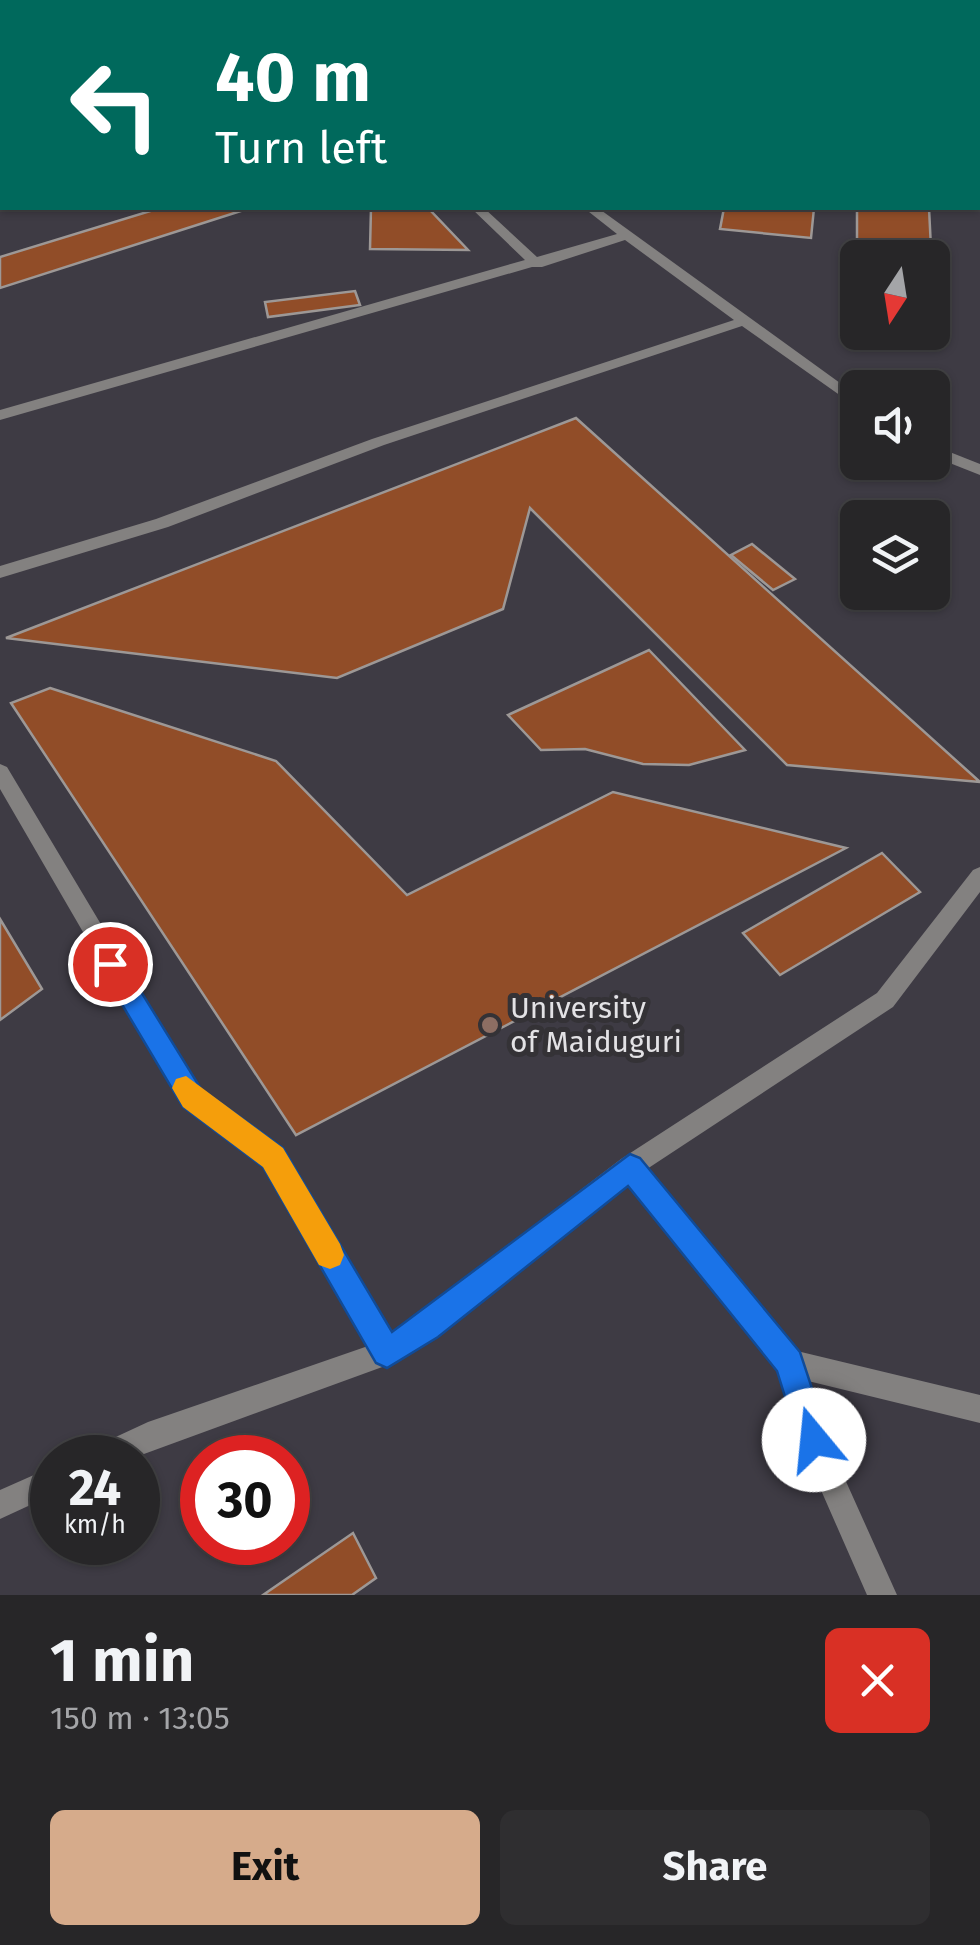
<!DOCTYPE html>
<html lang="en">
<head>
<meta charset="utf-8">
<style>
  body { margin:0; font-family:"Fira Sans",sans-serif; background:#2f2e30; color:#f1f3f6; height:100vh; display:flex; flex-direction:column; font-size:38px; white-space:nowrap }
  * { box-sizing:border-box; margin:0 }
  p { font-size:32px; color:#a4a5a8 }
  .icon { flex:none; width:55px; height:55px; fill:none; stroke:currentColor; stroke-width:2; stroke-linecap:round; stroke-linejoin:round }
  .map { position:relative; height:1595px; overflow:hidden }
  .drawer { display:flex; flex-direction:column; background:#272628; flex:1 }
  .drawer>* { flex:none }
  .hud { position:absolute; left:0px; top:0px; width:980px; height:210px; box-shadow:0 2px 8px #0004,0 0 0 2px #434345; background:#00695c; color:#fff; overflow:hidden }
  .needle { width:65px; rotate:192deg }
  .tools { position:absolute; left:840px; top:240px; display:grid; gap:20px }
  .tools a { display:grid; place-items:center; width:110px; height:110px; border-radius:15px; background:#272628; box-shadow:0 2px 8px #0004,0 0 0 2px #434345; font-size:50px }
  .speed { position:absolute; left:30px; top:1435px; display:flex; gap:20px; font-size:50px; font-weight:700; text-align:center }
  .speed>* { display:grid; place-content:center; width:130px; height:130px; border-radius:50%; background:#272628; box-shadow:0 2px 8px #0004,0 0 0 2px #434345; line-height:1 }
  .speed small { font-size:25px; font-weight:400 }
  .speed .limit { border:15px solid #d22; background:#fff; color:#111 }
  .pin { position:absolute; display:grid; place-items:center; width:85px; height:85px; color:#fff; margin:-42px; border:5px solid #fff; border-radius:50%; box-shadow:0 2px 10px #0007 }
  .me { position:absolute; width:110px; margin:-55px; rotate:343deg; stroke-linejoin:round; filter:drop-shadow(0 0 8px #0008) }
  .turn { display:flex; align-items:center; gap:35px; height:210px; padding:0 50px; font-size:45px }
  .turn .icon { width:130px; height:130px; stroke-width:2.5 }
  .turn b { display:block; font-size:70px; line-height:85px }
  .round { display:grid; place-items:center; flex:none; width:105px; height:105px; border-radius:15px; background:#2f2e30 }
  .headline { display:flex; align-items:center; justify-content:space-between; height:170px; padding:0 50px }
  h1 { font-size:60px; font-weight:700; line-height:75px }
  .action { display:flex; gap:20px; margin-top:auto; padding:20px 50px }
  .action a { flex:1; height:115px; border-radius:15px; background:#d6ab8b; color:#111; font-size:40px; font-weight:700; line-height:115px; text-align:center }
  .action a+a { background:#2f2e30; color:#f1f3f6 }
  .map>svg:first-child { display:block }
  .built { fill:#3e3b44; fill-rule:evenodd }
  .building { fill:#914d28; stroke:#9d9896; stroke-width:2.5 }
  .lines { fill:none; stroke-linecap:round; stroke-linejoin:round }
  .street { fill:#838180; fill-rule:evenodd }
  .route { fill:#1a73e8; stroke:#114b97; stroke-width:2.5 }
  .slow { fill:#f59e0b }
  .education-dot { fill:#8d6e63; stroke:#343236; stroke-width:4 }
  .labels { text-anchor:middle; stroke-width:10; stroke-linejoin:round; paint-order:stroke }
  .poi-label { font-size:30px; fill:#e3e2e5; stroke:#343236; text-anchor:start }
</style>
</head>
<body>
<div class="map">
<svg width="980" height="1595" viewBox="0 0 980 1595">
  <rect width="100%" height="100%" fill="#343236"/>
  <!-- built -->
  <path class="built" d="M 0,0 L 980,0 L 980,1595 L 0,1595 ZM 2,2 L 978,2 L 978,208 L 2,208 ZM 858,258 L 932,258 L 932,332 L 858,332 ZM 858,388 L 932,388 L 932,462 L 858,462 ZM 858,518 L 932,518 L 932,592 L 858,592 ZM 52,1458 L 138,1458 L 138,1542 L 52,1542 ZM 202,1458 L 288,1458 L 288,1542 L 202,1542 Z"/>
  <!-- building -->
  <g class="building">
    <polygon points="160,208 247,209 0,288 0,257"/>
    <polygon points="371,208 428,208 468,250 370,249"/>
    <polygon points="724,208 814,208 811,238 720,229"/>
    <polygon points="857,208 929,208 931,248 857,241"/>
    <polygon points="355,291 360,305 268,317 265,302"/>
    <polygon points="576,418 980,782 787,765 530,508 503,609 337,678 6,638"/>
    <polygon points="752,544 795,579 773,590 731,555"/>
    <polygon points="649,650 745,750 689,765 643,764 585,749 541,750 508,715"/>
    <polygon points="50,688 276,761 407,895 613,792 846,848 296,1135 11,703"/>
    <polygon points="882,853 920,892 780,975 743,933"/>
    <polygon points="0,919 42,989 0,1020"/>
    <polygon points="353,1533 376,1578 352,1595 263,1595"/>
  </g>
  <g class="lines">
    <!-- street -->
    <g class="street">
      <rect x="0" y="38" width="2" height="6"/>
      <polygon points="471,208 484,208 537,257 617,234 584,208 598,208 858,396 858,408 742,326 384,445 168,527 0,578 0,566 156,519 372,439 734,320 625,240 542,267 532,267 0,420 0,410 525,260"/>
      <polygon points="932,445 980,464 980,475 932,456"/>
      <polygon points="0,764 7,767 200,1090 282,1150 391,1335 621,1159 877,993 973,870 980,867 980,892 893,1007 647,1169 797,1351 980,1395 980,1423 808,1381 826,1437 897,1595 867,1595 799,1440 778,1370 628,1184 437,1335 396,1362 133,1458 88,1458 92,1448 148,1422 368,1346 264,1166 184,1106 0,789"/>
      <polygon points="52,1467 52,1495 0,1519 0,1490"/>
    </g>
  </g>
  <!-- route -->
  <polygon class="route" points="110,953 119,956 201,1089 283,1148 392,1332 630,1154 640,1158 800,1352 829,1440 825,1451 814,1455 802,1451 777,1371 628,1186 438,1337 387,1368 376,1363 263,1167 183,1107 98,964"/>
  <!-- slow -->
  <polygon class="slow" points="186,1076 283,1148 340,1244 344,1255 340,1265 330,1269 319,1265 263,1167 183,1107 172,1088 176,1079"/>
  <!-- markers -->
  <circle class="education-dot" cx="490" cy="1025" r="10"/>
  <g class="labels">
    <!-- poi labels -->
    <g class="poi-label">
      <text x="510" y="1018">University<tspan x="510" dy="34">of Maiduguri</tspan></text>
    </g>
  </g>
</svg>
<div class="tools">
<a><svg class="needle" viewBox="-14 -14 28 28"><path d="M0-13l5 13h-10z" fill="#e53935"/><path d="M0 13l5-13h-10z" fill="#a4a5a8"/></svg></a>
<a><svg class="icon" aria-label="sound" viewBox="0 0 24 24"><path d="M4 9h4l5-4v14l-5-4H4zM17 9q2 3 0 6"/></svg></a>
<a><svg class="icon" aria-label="layers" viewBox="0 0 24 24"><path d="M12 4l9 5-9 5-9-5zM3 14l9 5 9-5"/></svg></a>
</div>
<div class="speed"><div>24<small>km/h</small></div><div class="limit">30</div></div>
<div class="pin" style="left:110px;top:964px;background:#d93025"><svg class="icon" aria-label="arrive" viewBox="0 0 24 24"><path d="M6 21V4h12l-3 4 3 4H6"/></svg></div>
<svg class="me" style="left:814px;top:1440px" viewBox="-20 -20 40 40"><circle r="19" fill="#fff"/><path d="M0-13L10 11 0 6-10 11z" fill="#1a73e8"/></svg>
<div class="hud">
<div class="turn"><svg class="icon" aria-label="left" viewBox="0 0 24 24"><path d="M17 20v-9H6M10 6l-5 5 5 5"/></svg><div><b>40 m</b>Turn left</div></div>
</div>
</div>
<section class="drawer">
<div class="headline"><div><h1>1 min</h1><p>150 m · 13:05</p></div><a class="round" style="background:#d93025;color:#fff"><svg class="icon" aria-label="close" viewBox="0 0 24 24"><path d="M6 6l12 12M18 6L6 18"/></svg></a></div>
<div class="action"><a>Exit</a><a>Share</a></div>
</section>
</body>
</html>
